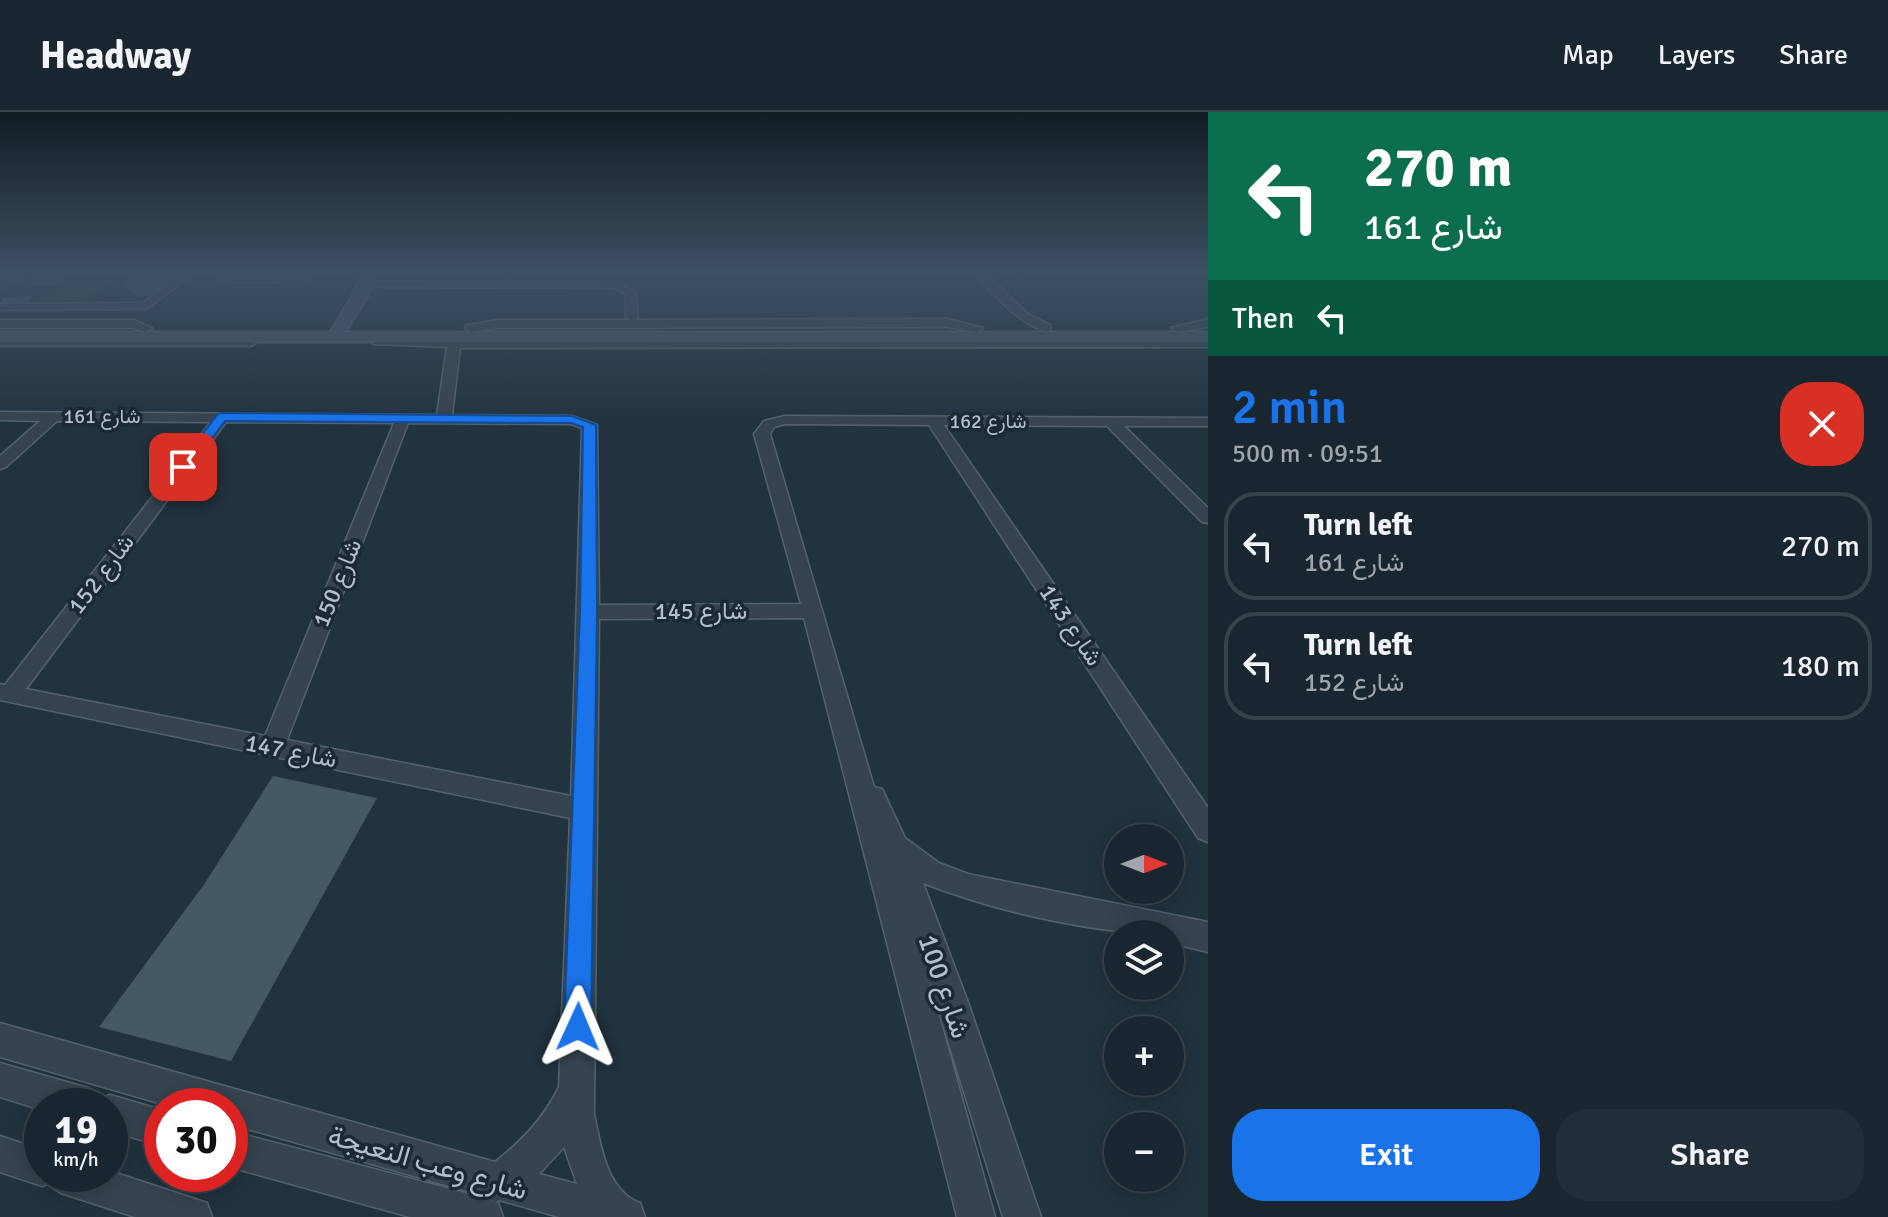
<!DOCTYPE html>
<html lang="en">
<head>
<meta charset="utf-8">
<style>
  body { margin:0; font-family:Signika,Vazirmatn,sans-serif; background:#222e37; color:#f1f3f6; height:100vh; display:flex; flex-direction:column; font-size:30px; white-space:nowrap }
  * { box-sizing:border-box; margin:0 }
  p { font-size:26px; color:#9fa5aa }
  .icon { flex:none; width:44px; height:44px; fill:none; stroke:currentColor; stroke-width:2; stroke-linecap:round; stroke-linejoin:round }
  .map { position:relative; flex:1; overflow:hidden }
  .sheet { display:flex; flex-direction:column; background:#19262f; width:680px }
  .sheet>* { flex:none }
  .hud { background:#0b6e4f; color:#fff; overflow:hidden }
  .needle { width:52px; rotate:90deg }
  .controls { position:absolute; left:1104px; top:712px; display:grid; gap:16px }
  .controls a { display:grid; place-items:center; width:80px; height:80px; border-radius:50%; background:#19262f; box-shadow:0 4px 20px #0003,0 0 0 2px #37434b; font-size:40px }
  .speed { position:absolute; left:24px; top:976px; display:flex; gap:16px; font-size:40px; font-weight:700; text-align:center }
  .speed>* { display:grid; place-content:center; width:104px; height:104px; border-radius:50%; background:#19262f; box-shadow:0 4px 20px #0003,0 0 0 2px #37434b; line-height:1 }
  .speed small { font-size:20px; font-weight:400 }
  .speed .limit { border:12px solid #d22; background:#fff; color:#111 }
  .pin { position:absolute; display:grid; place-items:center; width:68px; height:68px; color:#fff; margin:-34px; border-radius:16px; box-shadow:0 4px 12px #0006 }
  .me { position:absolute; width:88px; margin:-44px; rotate:1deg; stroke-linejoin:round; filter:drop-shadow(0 0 6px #0008) }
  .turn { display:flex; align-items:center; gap:28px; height:168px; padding:0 24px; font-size:36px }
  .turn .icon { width:104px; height:104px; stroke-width:2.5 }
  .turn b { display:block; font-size:56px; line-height:68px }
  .then { display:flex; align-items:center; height:76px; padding:0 24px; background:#0003; gap:16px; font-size:30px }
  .round { display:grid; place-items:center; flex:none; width:84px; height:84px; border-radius:32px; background:#222e37 }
  .overview { display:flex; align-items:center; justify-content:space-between; height:136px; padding:0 24px }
  h1 { font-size:48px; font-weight:600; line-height:60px; color:#1a73e8 }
  .button { display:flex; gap:16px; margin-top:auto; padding:16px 24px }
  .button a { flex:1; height:92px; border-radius:32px; background:#1a73e8; color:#fff; font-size:32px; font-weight:600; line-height:92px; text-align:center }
  .button a+a { background:#222e37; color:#f1f3f6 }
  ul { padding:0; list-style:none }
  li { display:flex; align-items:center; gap:24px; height:108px; margin:0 16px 12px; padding:0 8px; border:4px solid #37434b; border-radius:32px }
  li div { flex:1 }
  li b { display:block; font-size:30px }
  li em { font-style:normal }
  header { display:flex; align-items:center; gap:48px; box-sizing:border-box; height:112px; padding:0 40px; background:#19262f; border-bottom:2px solid #37434b }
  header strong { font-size:38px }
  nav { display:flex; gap:44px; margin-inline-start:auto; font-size:28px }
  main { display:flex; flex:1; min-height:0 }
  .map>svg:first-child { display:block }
  .green { fill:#24403f }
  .building { fill:#455965 }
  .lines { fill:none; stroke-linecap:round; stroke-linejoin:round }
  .street-casing { stroke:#54626d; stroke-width:3 }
  .secondary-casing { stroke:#54626d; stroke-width:3 }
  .street { fill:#36444f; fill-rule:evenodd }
  .secondary { fill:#435462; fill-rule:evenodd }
  .route { fill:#1a73e8; stroke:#114b97; stroke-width:2 }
  .labels { text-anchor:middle; stroke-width:7; stroke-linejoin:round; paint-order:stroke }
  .far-street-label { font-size:20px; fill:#b1bfca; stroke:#1b2934 }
  .street-label { font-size:24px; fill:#b1bfca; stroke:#1b2934 }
  .near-street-label { font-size:28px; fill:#b1bfca; stroke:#1b2934 }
</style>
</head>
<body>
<header>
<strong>Headway</strong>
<nav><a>Map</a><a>Layers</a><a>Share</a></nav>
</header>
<main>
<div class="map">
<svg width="1208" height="1105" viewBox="0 0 1208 1105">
  <rect width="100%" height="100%" fill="#21333f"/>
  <!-- green -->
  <polygon class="green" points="112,168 83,190 37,190 69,169"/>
  <!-- building -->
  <g class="building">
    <polygon points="249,159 291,159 288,162 295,162 291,166 235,166"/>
    <polygon points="132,166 171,166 154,182 138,185 125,172"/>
    <polygon points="30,167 66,167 56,173 25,173 23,170"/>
    <polygon points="33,183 27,191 0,194 3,186"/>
    <polygon points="273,664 377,686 231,949 99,915 205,771"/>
  </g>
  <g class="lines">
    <!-- street casing -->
    <g class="street-casing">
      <g id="street">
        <polygon points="15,159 241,159 241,160 236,163 192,163 146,197 0,198 0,192 143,191 179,163 24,163 0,176 0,168"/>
        <polygon points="304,159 315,159 302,171 228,170 223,167 228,164 299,165"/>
        <path d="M 972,159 L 983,159 L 1028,202 L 1050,213 L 1050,219 C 1026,220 988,177 972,159 Z"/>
        <polygon points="362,170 616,170 636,180 638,205 634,208 947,207 983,216 977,220 947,215 499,216 471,220 465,216 467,213 499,208 630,208 626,205 626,182 614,176 358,175 357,173"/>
        <polygon points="1208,207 1208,215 1177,220 1171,216"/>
        <polygon points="0,208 134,208 152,216 146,220 133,216 0,216"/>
        <path d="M 377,225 L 454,228 L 1208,227 L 1208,235 L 460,236 L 452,303 L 572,304 L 597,313 L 599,493 L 801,492 L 754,322 L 764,309 L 785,304 L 1208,306 L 1208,314 L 1124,314 L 1208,396 L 1208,411 L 1202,410 L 1107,314 L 944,313 L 1208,696 L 1208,730 L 1198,726 L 929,313 L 785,312 L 774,315 L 770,322 L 874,675 L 882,677 L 905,726 L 939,751 L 968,762 L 1208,810 L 1208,840 L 1170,831 L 1170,822 C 1093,822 995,799 923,771 L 969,893 L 1041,1105 L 1003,1105 L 929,868 L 995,1105 L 957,1105 L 804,506 L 599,507 L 594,1002 C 601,1034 606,1078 640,1091 L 645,1105 L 559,1105 L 499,1088 L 495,1090 L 481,1083 L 230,1012 L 230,994 L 169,994 L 0,945 L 0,911 L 495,1050 C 522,1029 544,1006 559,975 L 570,706 L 0,588 L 0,572 L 5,573 L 211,310 L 57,309 L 6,355 L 0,357 L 0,344 L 40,309 L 0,308 L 0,300 L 437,303 L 447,235 L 373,232 L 373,226 ZM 226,310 L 394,311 L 265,624 L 26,577 ZM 408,311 L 571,312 L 582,316 L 571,684 L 287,628 ZM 564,1035 L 577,1072 L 539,1062 Z"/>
        <polygon points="0,226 251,226 257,230 251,234 0,234"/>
        <polygon points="0,951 88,976 100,982 102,986 110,983 162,998 162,1034 110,1019 110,994 42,994 42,998 0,985"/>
        <polygon points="230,1019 484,1086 498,1091 503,1105 410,1105 230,1055"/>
        <polygon points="0,1024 42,1038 42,1062 110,1062 110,1059 207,1091 212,1105 135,1105 61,1081 47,1072 42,1074 0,1060"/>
      </g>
    </g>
    <!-- secondary casing -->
    <g class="secondary-casing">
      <polygon id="secondary" points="363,159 377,159 368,184 346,220 1208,220 1208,230 0,230 0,220 330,220 352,184"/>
    </g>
    <!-- street -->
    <use href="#street" class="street"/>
    <!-- secondary -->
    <use href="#secondary" class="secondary"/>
  </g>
  <!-- sky -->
  <linearGradient id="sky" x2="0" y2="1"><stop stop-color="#121c23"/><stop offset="0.51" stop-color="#3d5063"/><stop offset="1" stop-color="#3d5063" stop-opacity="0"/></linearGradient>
  <rect width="1208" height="314" fill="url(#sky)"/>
  <!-- route -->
  <polygon class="route" points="222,301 572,304 596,313 597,500 591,915 587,925 578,929 568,925 564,915 580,500 583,315 571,311 225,309 188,358 179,358 179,352 218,302"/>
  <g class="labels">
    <!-- far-street labels -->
    <g class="far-street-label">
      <text x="102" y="311">شارع 161</text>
      <text x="988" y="316">شارع 162</text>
    </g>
    <!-- street labels -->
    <g class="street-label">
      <text transform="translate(101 462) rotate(-53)" y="8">شارع 152</text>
      <text transform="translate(337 471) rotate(-68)" y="8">شارع 150</text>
      <text x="701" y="507">شارع 145</text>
      <text transform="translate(1071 513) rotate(56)" y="8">شارع 143</text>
      <text transform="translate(291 639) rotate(11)" y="8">شارع 147</text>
    </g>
    <!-- near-street labels -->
    <g class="near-street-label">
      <text transform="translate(945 874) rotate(71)" y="10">شارع 100</text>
      <text transform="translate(428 1050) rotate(16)" y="10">شارع وعب النعيجة</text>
    </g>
  </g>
</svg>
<div class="controls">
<a><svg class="needle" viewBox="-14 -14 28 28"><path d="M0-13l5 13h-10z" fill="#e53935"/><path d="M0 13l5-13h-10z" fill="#9fa5aa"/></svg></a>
<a><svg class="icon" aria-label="layers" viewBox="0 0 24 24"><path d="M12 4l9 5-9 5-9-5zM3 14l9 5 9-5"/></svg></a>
<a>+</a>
<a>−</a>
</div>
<div class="speed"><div>19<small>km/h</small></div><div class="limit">30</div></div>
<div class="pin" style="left:183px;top:355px;background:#d93025"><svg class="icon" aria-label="arrive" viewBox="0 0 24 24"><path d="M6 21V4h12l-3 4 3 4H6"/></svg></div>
<svg class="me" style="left:578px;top:915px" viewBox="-20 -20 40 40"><path d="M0-17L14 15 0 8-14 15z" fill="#1a73e8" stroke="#fff" stroke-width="4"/></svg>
</div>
<section class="sheet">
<div class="hud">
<div class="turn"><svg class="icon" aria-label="left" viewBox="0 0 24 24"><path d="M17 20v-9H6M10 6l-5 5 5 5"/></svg><div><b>270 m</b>شارع 161</div></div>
<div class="then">Then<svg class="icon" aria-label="left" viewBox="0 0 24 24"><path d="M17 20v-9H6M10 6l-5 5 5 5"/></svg></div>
</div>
<div class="overview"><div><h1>2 min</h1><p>500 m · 09:51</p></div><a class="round" style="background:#d93025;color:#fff"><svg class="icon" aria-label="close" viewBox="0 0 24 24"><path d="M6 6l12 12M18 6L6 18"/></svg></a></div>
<ul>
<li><svg class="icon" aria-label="left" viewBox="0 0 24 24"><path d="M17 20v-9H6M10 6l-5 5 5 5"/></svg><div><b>Turn left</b><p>شارع 161</p></div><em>270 m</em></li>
<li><svg class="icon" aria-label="left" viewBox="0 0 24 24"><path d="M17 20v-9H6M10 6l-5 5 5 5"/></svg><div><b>Turn left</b><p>شارع 152</p></div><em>180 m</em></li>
</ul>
<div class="button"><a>Exit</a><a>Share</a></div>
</section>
</main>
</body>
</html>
